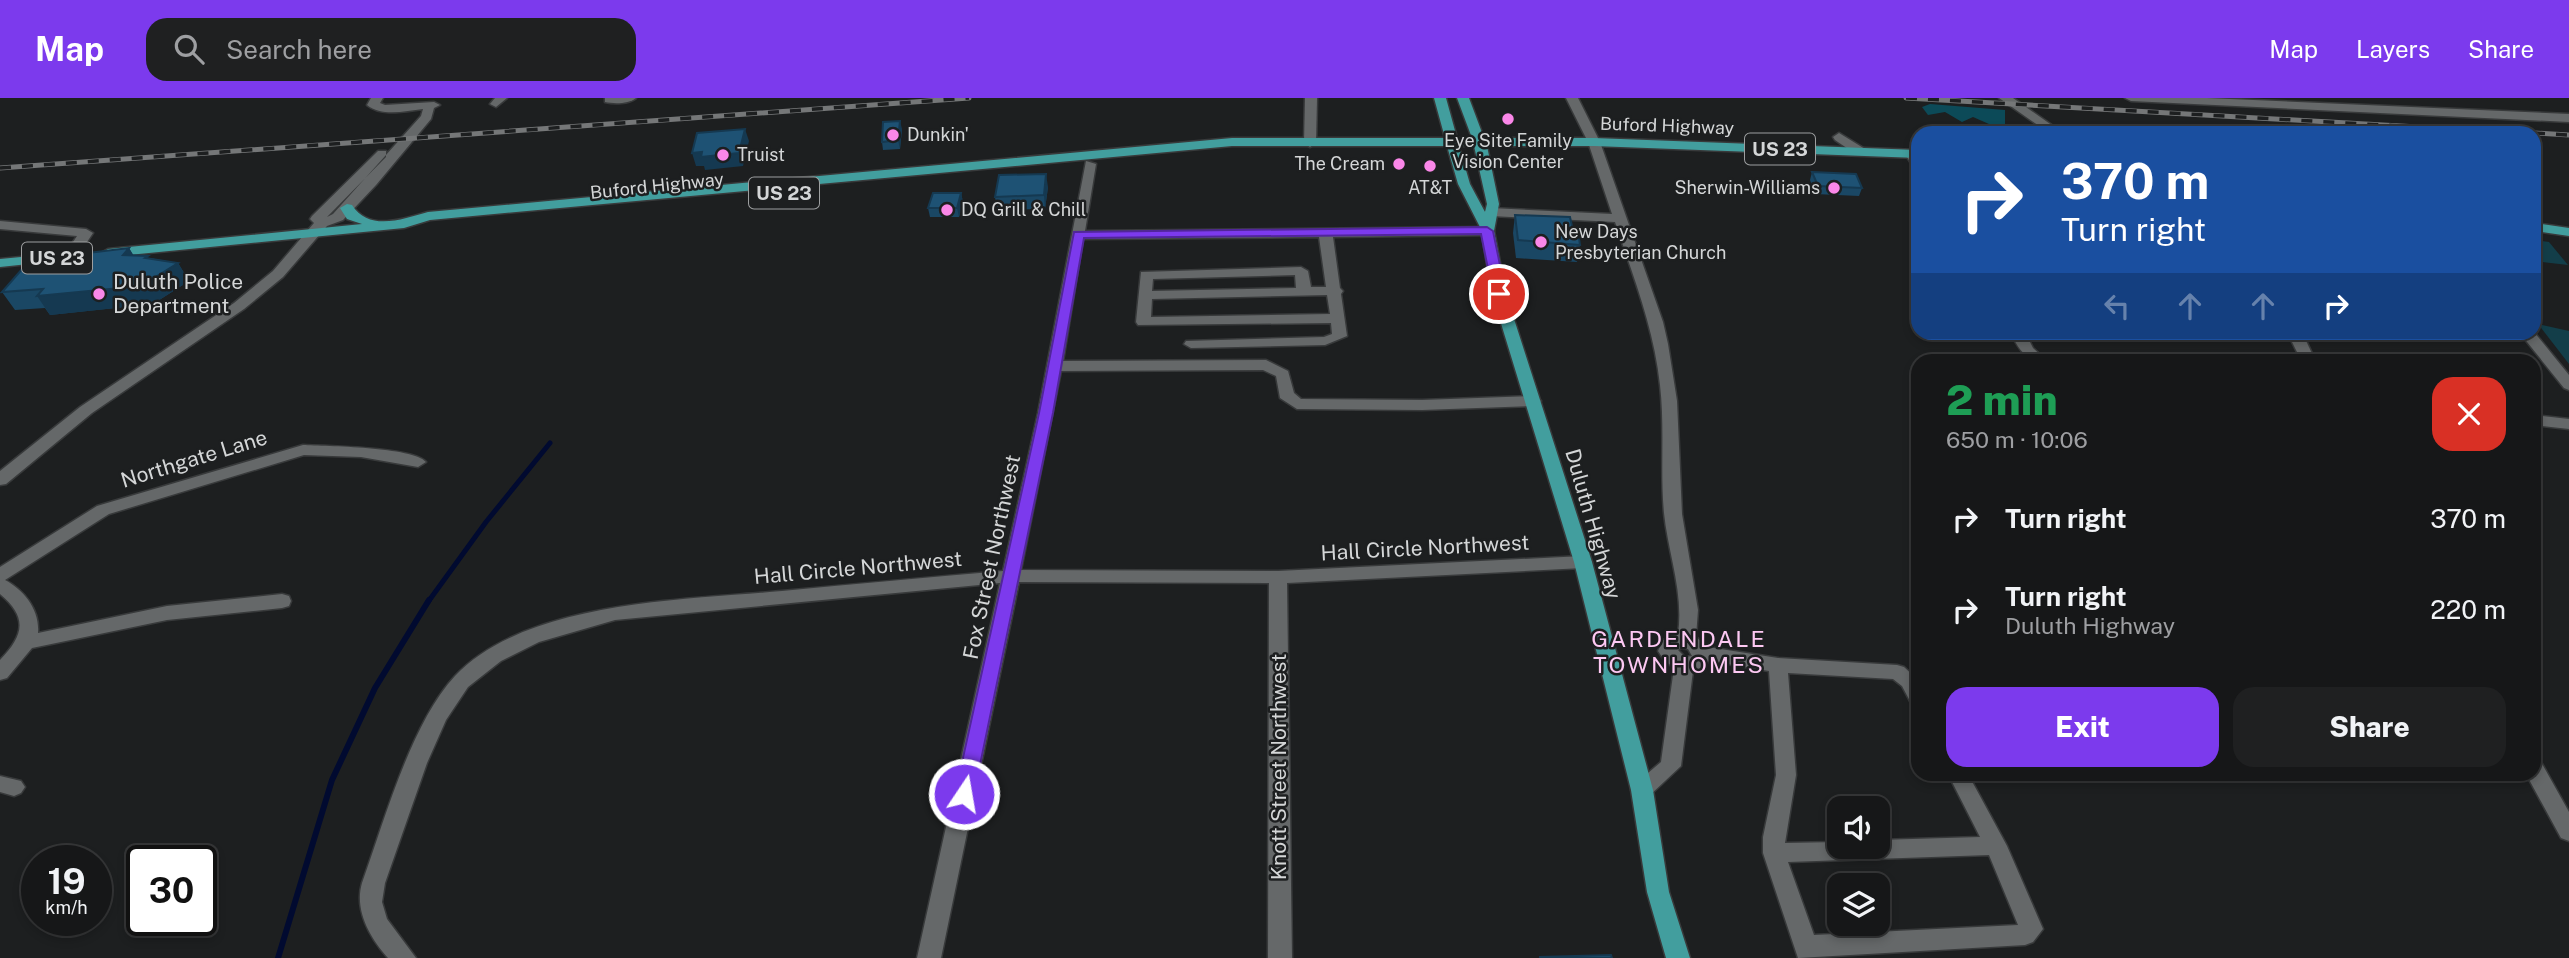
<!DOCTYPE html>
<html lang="en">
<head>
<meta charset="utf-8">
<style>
  body { margin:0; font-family:"Public Sans",sans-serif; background:#1f2021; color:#f1f3f6; height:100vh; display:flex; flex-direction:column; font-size:26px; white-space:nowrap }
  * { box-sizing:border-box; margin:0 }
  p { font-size:23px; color:#9e9fa2 }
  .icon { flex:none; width:38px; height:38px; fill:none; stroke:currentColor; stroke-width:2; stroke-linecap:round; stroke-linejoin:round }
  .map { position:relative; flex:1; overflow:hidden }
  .side { position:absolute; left:1911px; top:256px; width:630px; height:427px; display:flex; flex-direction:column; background:#161718; border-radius:21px; box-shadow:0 4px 10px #0003,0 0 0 2px #353637 }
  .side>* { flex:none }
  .hud { position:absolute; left:1911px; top:28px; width:630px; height:214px; border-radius:21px; box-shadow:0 4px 10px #0003,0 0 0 2px #353637; background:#1a4fa0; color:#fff; overflow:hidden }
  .fabs { position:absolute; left:1827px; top:698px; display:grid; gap:14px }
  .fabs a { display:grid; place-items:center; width:63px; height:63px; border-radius:14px; background:#161718; box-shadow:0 4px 10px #0003,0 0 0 2px #353637; font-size:35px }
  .speed { position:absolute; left:21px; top:747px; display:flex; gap:14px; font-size:35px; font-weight:700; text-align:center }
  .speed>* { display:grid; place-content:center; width:91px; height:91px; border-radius:50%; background:#161718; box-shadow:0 4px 10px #0003,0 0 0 2px #353637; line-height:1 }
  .speed small { font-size:18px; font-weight:400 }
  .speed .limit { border:4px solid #111; border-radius:10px; background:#fff; color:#111 }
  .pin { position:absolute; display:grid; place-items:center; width:60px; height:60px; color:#fff; margin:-30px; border:4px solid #fff; border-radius:50%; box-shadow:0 2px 7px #0007 }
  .me { position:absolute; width:77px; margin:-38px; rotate:12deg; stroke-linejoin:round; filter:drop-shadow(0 0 5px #0008) }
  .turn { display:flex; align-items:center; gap:24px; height:147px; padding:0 35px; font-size:32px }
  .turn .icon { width:91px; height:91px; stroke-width:2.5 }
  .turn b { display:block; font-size:49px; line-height:60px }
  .lanes { display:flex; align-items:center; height:66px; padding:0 35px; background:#0003; justify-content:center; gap:35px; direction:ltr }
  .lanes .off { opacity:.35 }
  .round { display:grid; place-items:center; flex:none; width:74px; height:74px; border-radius:21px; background:#1f2021 }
  .headline { display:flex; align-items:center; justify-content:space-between; height:119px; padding:0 35px }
  h1 { font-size:42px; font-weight:800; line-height:52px; color:#1e9e55 }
  .primary-button { display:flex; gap:14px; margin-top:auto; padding:14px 35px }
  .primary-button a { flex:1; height:80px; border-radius:21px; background:#7c3aed; color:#fff; font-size:28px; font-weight:800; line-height:80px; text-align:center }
  .primary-button a+a { background:#1f2021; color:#f1f3f6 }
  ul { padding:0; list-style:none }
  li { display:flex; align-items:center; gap:21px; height:91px; padding:0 35px }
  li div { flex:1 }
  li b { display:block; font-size:26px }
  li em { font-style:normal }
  header { display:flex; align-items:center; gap:42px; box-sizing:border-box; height:98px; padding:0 35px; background:#7c3aed; color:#fff }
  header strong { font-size:33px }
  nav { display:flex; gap:38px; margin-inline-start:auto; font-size:24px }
  .search { width:490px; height:63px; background:#1f2021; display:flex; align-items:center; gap:18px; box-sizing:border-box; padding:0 24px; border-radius:21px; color:#9e9fa2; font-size:26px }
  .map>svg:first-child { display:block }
  .green { fill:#133e49 }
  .forest { fill:#0c4a58 }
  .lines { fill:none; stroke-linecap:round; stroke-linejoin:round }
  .stream-far1 { stroke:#010a30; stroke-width:5 }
  .stream { stroke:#010a30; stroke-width:6 }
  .minor-casing { stroke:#383a3b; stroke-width:3 }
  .major-casing { stroke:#383a3b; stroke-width:3 }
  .minor { fill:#656869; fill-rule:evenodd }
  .major { fill:#429e9e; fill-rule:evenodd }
  .rail-casing { stroke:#757778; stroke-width:5 }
  .rail { stroke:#1d1f20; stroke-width:3.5; stroke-dasharray:11; stroke-linecap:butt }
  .wall { fill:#1a4764 }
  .shaded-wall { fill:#153951 }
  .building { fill:#1e5274; stroke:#153951; stroke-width:2 }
  .route { fill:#7c3aed; stroke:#51269a; stroke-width:2 }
  .poi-dot { fill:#fa87e8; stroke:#1d1f20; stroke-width:2.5 }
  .labels { text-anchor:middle; stroke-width:5; stroke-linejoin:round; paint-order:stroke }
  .far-street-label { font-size:18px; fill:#d4d6d7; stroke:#1d1f20 }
  .far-poi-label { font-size:18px; fill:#d4d6d7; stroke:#1d1f20; text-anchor:start }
  .shield { fill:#1d1f20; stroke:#9d9fa0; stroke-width:2 }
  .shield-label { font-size:19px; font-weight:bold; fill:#d4d6d7 }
  .poi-label { font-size:21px; fill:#d4d6d7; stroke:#1d1f20; text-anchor:start }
  .street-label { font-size:21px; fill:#d4d6d7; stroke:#1d1f20 }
  .neighbourhood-label { font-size:23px; letter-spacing:2px; fill:#fdc9f3; stroke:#1d1f20 }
</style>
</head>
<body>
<header>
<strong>Map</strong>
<div class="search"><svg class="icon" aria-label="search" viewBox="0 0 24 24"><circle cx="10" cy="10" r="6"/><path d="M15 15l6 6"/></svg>Search here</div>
<nav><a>Map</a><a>Layers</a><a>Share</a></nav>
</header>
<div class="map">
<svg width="2569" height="860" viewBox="0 0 2569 860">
  <rect width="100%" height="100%" fill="#1d1f20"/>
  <!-- green -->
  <g class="green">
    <polygon points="2534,142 2549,144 2568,167 2534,163"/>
    <polygon points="2538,226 2569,233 2569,266"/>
  </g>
  <!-- forest -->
  <polygon class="forest" points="1930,6 2005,12 2005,28 2026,35 1995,35 1989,26 1973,19 1962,24 1945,14 1928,17 1922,9"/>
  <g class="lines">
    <!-- stream-far1 -->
    <polyline class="stream-far1" points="428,504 486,424 550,345"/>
    <!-- stream -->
    <polyline class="stream" points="278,860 332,682 375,590 429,502"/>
    <!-- minor casing -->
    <g class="minor-casing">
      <g id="minor">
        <path d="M 371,0 L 383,0 L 380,5 L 385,7 L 434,4 L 440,7 L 434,10 L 431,21 L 376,87 L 343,122 L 327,128 L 283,179 L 244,211 L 92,315 L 6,386 L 0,387 L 0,373 L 80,309 L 234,205 L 273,173 L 314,125 L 310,121 L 312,118 L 378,53 L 386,53 L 386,59 L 327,119 L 333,116 L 421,18 L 423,11 C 405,13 382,19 367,7 Z"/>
        <polygon points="495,0 507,0 496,9 490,6"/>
        <path d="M 605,0 L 636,0 C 629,6 614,6 605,4 Z"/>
        <polygon points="1305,0 1317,0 1316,45 1310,49 1304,45"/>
        <path d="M 1566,0 L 1578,0 L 1600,44 L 1663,224 L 1668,246 L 1677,303 L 1682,416 L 1698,512 L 1696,539 L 1708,549 L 1778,560 L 1897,567 L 1904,569 L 1918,582 L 1918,608 L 1911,605 L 1902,588 L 1893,581 L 1788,575 L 1796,677 L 1785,745 L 1839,744 L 1839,749 L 1878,749 L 1878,742 L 1980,739 L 1948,676 L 1968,676 L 2007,748 L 2043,831 L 2033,844 L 2025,847 L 1798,860 L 1763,755 L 1763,739 L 1776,677 L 1769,573 L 1709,563 L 1703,570 L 1693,573 L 1681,668 L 1649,698 L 1642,701 L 1635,698 L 1631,692 L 1635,686 L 1661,664 L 1674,570 L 1664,562 L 1658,553 L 1663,542 L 1678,536 C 1684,495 1668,455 1664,415 C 1660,373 1665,330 1660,287 C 1654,230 1633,178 1615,124 L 1491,118 L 1484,114 L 1491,110 L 1612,116 L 1588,44 ZM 1680,550 L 1688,551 L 1692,558 L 1685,559 L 1678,552 ZM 1989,757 L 2018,827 L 1814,837 L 1788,764 Z"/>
        <polygon points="1999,0 2013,0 2063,35 2049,35"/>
        <polygon points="2125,0 2207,0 2569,16 2569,24 2131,3"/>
        <polygon points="1839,35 1865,51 1865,57 1857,57 1835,42 1833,39"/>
        <polygon points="1911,52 1918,57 1918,71 1914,70 1905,56"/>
        <path d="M 1086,63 L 1096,66 L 1085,133 L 1487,129 L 1494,133 L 1487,137 L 1333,139 L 1340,190 L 1343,193 L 1341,196 L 1347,238 L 1325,247 L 1191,250 L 1184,246 L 1186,243 L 1324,239 L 1332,236 L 1331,225 L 1138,227 L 1136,224 L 1141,174 L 1301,169 L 1308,173 L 1311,189 L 1326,189 L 1319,139 L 1083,141 L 1063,263 L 1266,262 L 1288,273 L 1294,295 L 1301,301 L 1422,302 L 1533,298 L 1541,303 L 1533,308 L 1422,312 L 1297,311 L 1280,300 L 1276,278 L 1263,272 L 1061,273 L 1021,472 L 1278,473 L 1583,458 L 1592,464 L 1583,470 L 1287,485 L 1292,860 L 1268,860 L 1269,485 L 1019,484 L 941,860 L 917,860 L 1000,485 L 615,522 L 539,544 L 501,563 L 468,589 L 446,622 L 427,665 L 385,785 L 382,804 L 387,821 L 416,860 L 388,860 C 370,840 354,812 362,785 C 384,724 411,625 455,578 C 526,503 684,502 782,493 C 855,486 929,479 1003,473 L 1038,315 ZM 1295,177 L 1296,190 L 1152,193 L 1153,181 ZM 1327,197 L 1330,216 L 1151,219 L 1152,201 Z"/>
        <polygon points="0,123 86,131 93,135 75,162 70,163 63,159 77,138 0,131"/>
        <path d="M 2010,234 L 2025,234 L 2033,250 L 2046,262 C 2024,262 2020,253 2010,234 Z"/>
        <polygon points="2287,234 2302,234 2315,262 2301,262"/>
        <polygon points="2519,234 2534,234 2569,277 2569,292 2564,290"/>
        <polygon points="2534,317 2569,321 2569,331 2534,327"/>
        <path d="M 303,347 C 325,348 414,349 426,364 L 418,369 L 361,359 L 304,357 L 109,416 L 5,482 C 24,492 40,512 38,535 L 167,508 L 282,496 L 289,498 L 291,503 L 289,508 L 282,510 L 167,522 L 32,550 L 7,580 L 0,582 L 0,562 C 23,538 29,520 0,496 L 0,469 L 97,408 Z"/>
        <polygon points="2534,662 2541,664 2569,714 2569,743 2561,740 2526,676 2534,676"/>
        <polygon points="0,678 21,683 25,689 21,695 14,698 0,694"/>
      </g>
    </g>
    <!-- major casing -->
    <g class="major-casing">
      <g id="major">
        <path d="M 1434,0 L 1446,0 L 1457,40 L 1472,40 L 1457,0 L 1469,0 L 1484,40 L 1594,40 L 1918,52 L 1918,60 L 1594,48 L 1487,48 L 1499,106 L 1494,133 L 1506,196 L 1592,464 L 1653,692 L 1669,794 L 1690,860 L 1666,860 L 1647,794 L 1631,692 L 1574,464 L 1492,196 L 1481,131 L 1458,86 L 1447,48 L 1232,48 L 430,122 L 404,130 L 108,159 L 101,155 L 108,151 L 362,126 L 347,121 L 340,110 L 347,106 L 352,107 C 369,134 403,121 428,114 L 1232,40 L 1445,40 ZM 1459,48 L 1474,48 L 1487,106 L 1485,114 L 1470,86 Z"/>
        <polygon points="2534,125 2569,130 2569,138 2534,133"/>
        <polygon points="52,156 57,157 57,163 0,169 0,161"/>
      </g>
    </g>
    <!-- minor -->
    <use href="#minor" class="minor"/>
    <!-- major -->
    <use href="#major" class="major"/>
    <!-- rail casing -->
    <g class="rail-casing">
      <g id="rail">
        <polyline points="1906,0 2524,35"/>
        <polyline points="2534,35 2569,37"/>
        <polyline points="0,70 969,0"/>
      </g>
    </g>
    <!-- rail -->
    <use href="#rail" class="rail"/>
  </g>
  <!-- wall -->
  <g class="wall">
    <polygon points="902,31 900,51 883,52 882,44"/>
    <polygon points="1812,74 1862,90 1859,98 1815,96 1810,82"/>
    <polygon points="1048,89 1045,111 997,112 995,99"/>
    <polygon points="961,95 963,104 959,119 930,119 928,110"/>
    <polygon points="1515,117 1573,133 1580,147 1577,164 1516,160 1513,135"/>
    <polygon points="129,150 133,157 178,165 189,183 153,206 50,217 45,210 15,212 2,194"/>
  </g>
  <!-- shaded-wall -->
  <g class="shaded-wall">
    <polygon points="900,23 902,31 900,51 898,42"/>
    <polygon points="745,31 749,43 743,68 705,72 704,68 696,68 692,55"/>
    <polygon points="1046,76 1048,89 1045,111 1044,97"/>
    <polygon points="961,95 963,104 959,119 957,110"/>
    <polygon points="129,150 140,168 123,157"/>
    <polygon points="178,165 189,183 153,206 50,217 37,198"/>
  </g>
  <!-- building -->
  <g class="building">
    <polygon points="900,23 898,42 882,44 883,24"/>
    <polygon points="745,31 739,55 701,59 702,54 692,55 697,35"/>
    <polygon points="1812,74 1856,76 1862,90 1818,88"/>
    <polygon points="1046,76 1044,97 995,99 999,77"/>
    <polygon points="933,95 961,95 957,110 928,110"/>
    <polygon points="1515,117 1570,119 1573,133 1578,133 1580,147 1518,142"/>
    <polygon points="129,150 123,157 148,158 145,160 178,165 141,188 37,198 43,191 2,194 30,162"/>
    <polygon points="1611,857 1612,860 1540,860 1540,859"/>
  </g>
  <!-- route -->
  <polygon class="route" points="1487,129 1493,133 1506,196 1499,200 1493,196 1481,136 1084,140 1053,315 974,696 971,702 958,702 955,696 1039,315 1074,134"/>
  <!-- markers -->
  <g class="poi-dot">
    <circle cx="1508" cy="21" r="7"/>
    <circle cx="893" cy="37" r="7"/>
    <circle cx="723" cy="57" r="7"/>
    <circle cx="1399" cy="66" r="7"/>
    <circle cx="1430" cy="68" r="7"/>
    <circle cx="1834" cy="90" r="7"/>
    <circle cx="947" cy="112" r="7"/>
    <circle cx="1541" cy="144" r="7"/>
    <circle cx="99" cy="196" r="7"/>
  </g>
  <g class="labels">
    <!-- far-street labels -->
    <g class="far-street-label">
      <text transform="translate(1667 28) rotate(2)" y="6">Buford Highway</text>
      <text transform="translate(657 88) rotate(-6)" y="6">Buford Highway</text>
    </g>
    <!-- far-poi labels -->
    <g class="far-poi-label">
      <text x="907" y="43">Dunkin'</text>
      <text x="1508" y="49" text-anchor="middle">Eye Site Family<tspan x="1508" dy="21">Vision Center</tspan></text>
      <text x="737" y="63">Truist</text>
      <text x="1385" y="72" text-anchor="end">The Cream</text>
      <text x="1430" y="96" text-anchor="middle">AT&amp;T</text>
      <text x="1820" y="96" text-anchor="end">Sherwin-Williams</text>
      <text x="961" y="118">DQ Grill &amp; Chill</text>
      <text x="1555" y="140">New Days<tspan x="1555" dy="21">Presbyterian Church</tspan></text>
    </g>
    <!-- shield labels -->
    <g class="shield">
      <rect x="1745" y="35.5" width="70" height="31" rx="5"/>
      <rect x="749" y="79.5" width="70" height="31" rx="5"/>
      <rect x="22" y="144.5" width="70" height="31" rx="5"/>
    </g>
    <g class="shield-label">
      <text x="1780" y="58">US 23</text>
      <text x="784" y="102">US 23</text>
      <text x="57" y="167">US 23</text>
    </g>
    <!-- poi labels -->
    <g class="poi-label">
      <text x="113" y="191">Duluth Police<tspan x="113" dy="24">Department</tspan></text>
    </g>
    <!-- street labels -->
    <g class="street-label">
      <text transform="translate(194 361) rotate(-17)" y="7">Northgate Lane</text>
      <text transform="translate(1593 426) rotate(74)" y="7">Duluth Highway</text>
      <text transform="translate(1425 450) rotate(-3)" y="7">Hall Circle Northwest</text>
      <text transform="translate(992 459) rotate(-78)" y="7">Fox Street Northwest</text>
      <text transform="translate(858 470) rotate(-5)" y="7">Hall Circle Northwest</text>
      <text transform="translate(1279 669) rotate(-90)" y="7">Knott Street Northwest</text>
    </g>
    <!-- neighbourhood labels -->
    <g class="neighbourhood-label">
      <text x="1679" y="549">GARDENDALE<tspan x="1679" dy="26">TOWNHOMES</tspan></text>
    </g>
  </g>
</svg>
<div class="fabs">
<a><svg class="icon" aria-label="sound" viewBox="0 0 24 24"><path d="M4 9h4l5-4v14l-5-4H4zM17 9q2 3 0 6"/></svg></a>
<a><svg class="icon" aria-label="layers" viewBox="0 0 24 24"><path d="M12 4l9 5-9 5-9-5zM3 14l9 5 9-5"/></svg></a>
</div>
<div class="speed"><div>19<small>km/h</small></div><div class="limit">30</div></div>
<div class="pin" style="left:1499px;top:196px;background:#d93025"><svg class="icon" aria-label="arrive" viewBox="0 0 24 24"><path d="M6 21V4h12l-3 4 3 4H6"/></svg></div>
<svg class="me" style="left:964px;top:696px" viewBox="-20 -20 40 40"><circle r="17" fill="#7c3aed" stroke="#fff" stroke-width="3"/><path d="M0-11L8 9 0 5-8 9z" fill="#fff"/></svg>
<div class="hud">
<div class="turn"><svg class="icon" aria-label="right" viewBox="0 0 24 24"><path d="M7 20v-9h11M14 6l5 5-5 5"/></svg><div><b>370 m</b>Turn right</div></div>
<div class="lanes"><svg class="icon off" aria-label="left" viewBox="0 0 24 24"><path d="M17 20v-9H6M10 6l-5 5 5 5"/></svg><svg class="icon off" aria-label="ahead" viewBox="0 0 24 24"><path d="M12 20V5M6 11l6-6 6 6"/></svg><svg class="icon off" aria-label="ahead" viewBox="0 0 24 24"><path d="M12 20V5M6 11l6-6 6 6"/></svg><svg class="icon" aria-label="right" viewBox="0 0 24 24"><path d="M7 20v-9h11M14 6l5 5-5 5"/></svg></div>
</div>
<section class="side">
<div class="headline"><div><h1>2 min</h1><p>650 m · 10:06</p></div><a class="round" style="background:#d93025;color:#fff"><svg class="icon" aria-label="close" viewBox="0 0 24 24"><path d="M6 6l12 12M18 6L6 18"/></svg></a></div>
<ul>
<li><svg class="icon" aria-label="right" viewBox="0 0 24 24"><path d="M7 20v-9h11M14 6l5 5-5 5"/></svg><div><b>Turn right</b></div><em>370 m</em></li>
<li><svg class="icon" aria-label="right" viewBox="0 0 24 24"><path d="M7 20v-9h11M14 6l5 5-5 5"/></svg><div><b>Turn right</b><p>Duluth Highway</p></div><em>220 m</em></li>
</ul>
<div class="primary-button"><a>Exit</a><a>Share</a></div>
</section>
</div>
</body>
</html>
